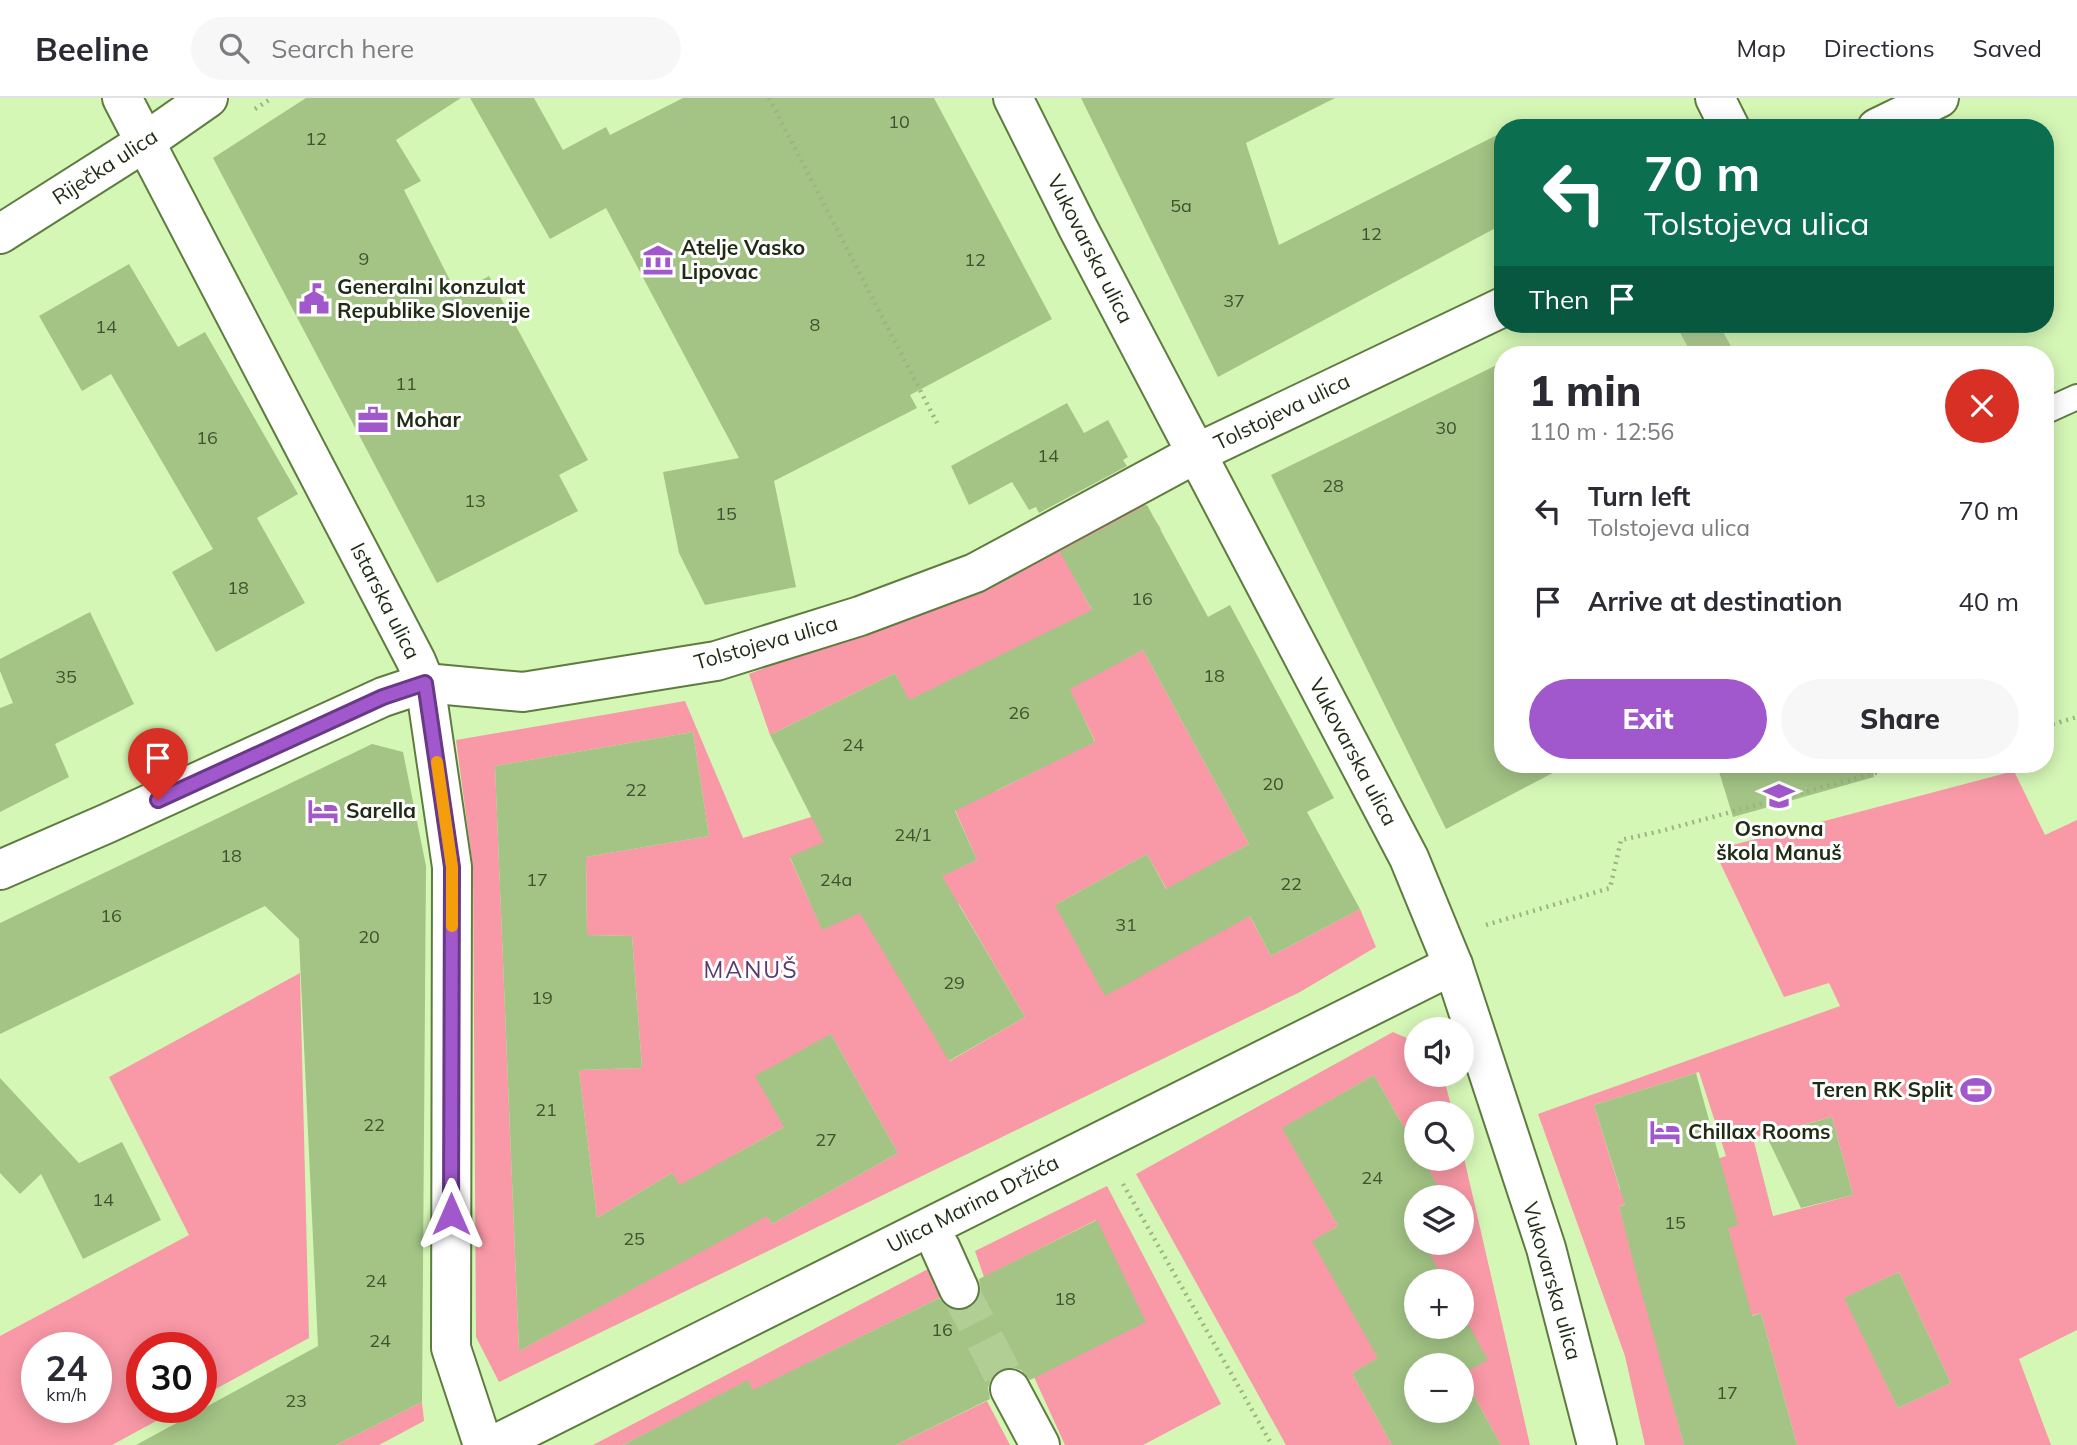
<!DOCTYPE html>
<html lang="en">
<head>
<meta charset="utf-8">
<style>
  body { margin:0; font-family:Mulish,sans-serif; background:#f7f7f7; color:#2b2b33; height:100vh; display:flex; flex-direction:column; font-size:26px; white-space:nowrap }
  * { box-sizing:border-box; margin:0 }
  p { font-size:23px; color:#7c7c81 }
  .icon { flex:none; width:38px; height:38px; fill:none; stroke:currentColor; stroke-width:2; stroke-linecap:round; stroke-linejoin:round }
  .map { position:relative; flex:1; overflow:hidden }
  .sheet { position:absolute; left:1494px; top:248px; width:560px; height:427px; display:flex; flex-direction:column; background:#fff; border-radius:28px; box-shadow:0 4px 18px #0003 }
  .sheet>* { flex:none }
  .guide { position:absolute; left:1494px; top:21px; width:560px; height:214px; border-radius:28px; box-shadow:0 4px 18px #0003; background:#0b6e4f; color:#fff; overflow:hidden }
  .buttons { position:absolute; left:1404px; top:919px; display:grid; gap:14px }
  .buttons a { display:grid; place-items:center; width:70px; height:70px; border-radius:50%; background:#fff; box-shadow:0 4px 18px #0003; font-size:35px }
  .speed { position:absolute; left:21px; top:1234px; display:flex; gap:14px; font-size:35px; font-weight:700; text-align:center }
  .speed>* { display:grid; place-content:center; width:91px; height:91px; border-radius:50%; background:#fff; box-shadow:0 4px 18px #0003; line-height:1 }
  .speed small { font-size:18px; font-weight:400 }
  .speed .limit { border:10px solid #d22; background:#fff; color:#111 }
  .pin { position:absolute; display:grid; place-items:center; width:60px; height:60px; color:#fff; margin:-72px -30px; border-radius:50% 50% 50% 0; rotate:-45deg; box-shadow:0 0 7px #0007 }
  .pin .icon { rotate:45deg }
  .me { position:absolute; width:77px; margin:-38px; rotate:0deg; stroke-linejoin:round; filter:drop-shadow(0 0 5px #0008) }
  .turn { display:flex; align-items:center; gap:24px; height:147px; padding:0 35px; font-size:32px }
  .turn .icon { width:91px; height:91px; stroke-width:2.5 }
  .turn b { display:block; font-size:49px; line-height:60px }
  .then { display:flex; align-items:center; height:66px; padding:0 35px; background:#0003; gap:14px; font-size:26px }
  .round { display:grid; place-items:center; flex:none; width:74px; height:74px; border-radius:37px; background:#f7f7f7 }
  .summary { display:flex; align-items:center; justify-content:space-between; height:119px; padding:0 35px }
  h1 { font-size:42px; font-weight:800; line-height:52px }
  .button { display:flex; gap:14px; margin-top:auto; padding:14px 35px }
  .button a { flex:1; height:80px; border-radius:42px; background:#a058cc; color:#fff; font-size:28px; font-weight:800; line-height:80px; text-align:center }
  .button a+a { background:#f7f7f7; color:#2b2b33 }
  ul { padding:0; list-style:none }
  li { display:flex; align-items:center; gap:21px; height:91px; padding:0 35px }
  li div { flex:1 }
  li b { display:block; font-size:26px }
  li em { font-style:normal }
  header { display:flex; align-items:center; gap:42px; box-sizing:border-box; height:98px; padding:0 35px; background:#fff; border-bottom:2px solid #e1e1e2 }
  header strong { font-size:33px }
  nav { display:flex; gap:38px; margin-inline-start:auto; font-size:24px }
  .search { width:490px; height:63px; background:#f7f7f7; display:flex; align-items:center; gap:18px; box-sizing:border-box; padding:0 24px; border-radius:38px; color:#7c7c81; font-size:26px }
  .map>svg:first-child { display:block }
  .green { fill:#f998a6; fill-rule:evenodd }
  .building { fill:#a3c485; fill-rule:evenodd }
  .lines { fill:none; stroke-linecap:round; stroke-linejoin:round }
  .street-tunnel { stroke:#b1ce95; stroke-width:38; stroke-dasharray:38 19; stroke-linecap:butt }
  .lane-casing { stroke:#5e7c40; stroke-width:28 }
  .street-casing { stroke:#5e7c40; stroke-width:42 }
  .secondary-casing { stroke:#5e7c40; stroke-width:42 }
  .path { stroke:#9ab581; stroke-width:4.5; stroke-dasharray:2 5; stroke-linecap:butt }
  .lane { stroke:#fff; stroke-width:24 }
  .street { stroke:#fff; stroke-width:38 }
  .secondary { stroke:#fff; stroke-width:38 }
  .route-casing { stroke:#683985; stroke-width:18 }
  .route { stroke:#a058cc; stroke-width:12 }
  .slow { stroke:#f59e0b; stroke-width:12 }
  .labels { text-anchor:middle; stroke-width:6; stroke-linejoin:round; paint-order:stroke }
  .number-label { font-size:18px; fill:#405230 }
  .street-label { font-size:21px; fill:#1f2c13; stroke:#fff }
  .poi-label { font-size:21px; font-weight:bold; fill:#1f2c13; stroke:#fff; text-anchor:start }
  .neighbourhood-label { font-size:23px; letter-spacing:2px; fill:#5c3973; stroke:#fff }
</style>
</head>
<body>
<header>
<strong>Beeline</strong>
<div class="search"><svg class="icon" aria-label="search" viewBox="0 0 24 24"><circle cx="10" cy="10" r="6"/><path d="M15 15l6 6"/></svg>Search here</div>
<nav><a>Map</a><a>Directions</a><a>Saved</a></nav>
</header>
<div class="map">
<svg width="2077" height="1347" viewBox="0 0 2077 1347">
  <rect width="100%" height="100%" fill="#d5f7b6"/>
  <!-- green -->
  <g class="green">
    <path d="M 1143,404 L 1161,431 L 1074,479 L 1120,564 L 1143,552 L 1249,746 L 1220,762 L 1271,858 L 1360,811 L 1376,849 L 1300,894 L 499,1284 L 476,1239 L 473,770 L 456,642 L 685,603 L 743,740 L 811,719 L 936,657 L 895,575 L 770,637 L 749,576 L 982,488 ZM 1043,537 L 1095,643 L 996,693 L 943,586 ZM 693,634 L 709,738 L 586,759 L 587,837 L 632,838 L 642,970 L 579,972 L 597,1120 L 672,1075 L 714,1146 L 519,1253 L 495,668 ZM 938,673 L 977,762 L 888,801 ZM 850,733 L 822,831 L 790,760 ZM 1147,756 L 1197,846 L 1055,807 ZM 959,806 L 1025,919 L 950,963 L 949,963 ZM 831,936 L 898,1055 L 772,1126 L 734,1057 L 784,1029 Z"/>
    <path d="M 2014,673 L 2045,737 L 2077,722 L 2077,1232 L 2019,1261 L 2051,1347 L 1797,1347 L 1761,1215 L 1656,1243 L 1684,1347 L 1645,1347 L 1625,1258 L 1538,1016 L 1840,908 L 1829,885 L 1784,899 L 1714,752 ZM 1699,974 L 1726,1058 L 1620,1092 L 1594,1007 ZM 1832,1019 L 1853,1097 L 1773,1118 L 1753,1040 ZM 1715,1083 L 1731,1142 L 1635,1167 L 1619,1108 ZM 1899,1174 L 1951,1285 L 1898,1310 L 1845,1200 Z"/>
    <path d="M 300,875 L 309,1240 L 201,1299 L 201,1250 L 142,1250 L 142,1309 L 182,1309 L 112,1347 L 0,1347 L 0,1238 L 189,1137 L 109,979 ZM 37,1250 L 96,1250 L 96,1309 L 37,1309 Z"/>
    <polygon points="1393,934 1416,944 1416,976 1443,977 1453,1015 1416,1015 1416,1050 1374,977 1283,1030 1338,1128 1313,1143 1461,1144 1461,1099 1444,1099 1422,1061 1461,1060 1461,1047 1530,1347 1501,1347 1462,1276 1461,1183 1416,1183 1416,1228 1435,1229 1352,1275 1392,1347 1286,1347 1136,1076"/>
    <polygon points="1107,1088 1221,1306 1143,1347 1065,1347 1034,1279 1143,1219 1096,1122 984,1179 975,1153"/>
    <polygon points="928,1171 941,1199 808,1265 771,1327 748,1283 623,1347 593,1347"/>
    <polygon points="987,1303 1010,1347 896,1347"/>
    <polygon points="422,1304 424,1323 379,1347 336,1347"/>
  </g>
  <!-- building -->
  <g class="building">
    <polygon points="306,0 461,0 396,42 421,83 404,92 457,196 489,178 588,362 559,377 578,413 437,485 213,60"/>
    <polygon points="470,0 534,0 563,52 606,29 610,37 683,0 934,0 1052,221 910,297 917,310 774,383 796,489 705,507 679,455 663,374 739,360 606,110 550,141"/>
    <polygon points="1081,0 1335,0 1246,45 1279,147 1503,34 1503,126 1218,279"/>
    <polygon points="129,166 178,249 205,234 298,396 257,420 305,505 216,554 172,474 213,451 111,276 82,293 39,218"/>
    <polygon points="1503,264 1503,667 1568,667 1446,731 1271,377"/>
    <polygon points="1067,305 1084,335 1108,322 1128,359 1123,362 1127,368 1039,415 1036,409 1029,412 1012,384 969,407 951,368"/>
    <polygon points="1147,407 1208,519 1230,507 1334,700 1307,714 1360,811 1271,858 1250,818 1105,898 1055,807 1147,756 1166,791 1249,746 1143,552 1070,591 1095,644 955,713 977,762 942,778 1025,919 949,963 860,815 822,832 790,759 824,744 770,637 895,575 909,602 1092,512 1060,454"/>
    <polygon points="90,514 134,606 55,646 69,679 0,714 0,610 13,605 0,573 0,561"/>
    <polygon points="693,634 709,738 586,759 587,837 632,838 642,970 579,972 597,1120 672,1075 680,1087 784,1029 755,978 831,936 898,1055 772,1126 767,1118 519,1253 495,668"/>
    <polygon points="372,646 403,654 426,768 422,1304 336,1347 136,1347 318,1248 299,841 265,808 0,936 0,825"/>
    <polygon points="1717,667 1873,667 1874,679 1733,719"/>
    <polygon points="1696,975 1738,1127 1728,1130 1752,1218 1761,1215 1797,1347 1684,1347 1634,1167 1619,1108 1625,1107 1594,1007"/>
    <path d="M 1374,977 L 1416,1050 L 1416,1060 L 1422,1060 L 1444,1099 L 1416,1099 L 1416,1144 L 1424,1144 L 1444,1183 L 1416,1183 L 1416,1228 L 1461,1228 L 1461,1213 L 1488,1262 L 1462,1276 L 1501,1347 L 1392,1347 L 1352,1275 L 1378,1260 L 1312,1143 L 1338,1128 L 1282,1030 ZM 1416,1267 L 1461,1267 L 1461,1312 L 1416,1312 Z"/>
    <polygon points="0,980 79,1065 122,1044 161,1122 83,1161 41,1076 20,1096 0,1075"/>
    <polygon points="1832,1019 1853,1097 1801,1110 1766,1037"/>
    <polygon points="1097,1122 1146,1224 1030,1282 1021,1272 1011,1269 1000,1271 991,1280 988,1290 990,1301 896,1347 623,1347 748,1282 753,1292 939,1200 946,1208 956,1213 969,1211 976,1204 981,1194 979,1181"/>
    <polygon points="1899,1174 1951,1285 1898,1310 1844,1200"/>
  </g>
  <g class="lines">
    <!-- street-tunnel -->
    <g class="street-tunnel">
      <polyline points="1697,226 1714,257"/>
      <polyline points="959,1191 1010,1291"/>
    </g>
    <!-- lane casing -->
    <g class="lane-casing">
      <polyline id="lane" points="2046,313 2077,299"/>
    </g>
    <!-- street casing -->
    <g class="street-casing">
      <g id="street">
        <polyline points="122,0 416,563 425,585 452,769 451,1250 483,1347"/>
        <polyline points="1715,0 1730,30"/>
        <polyline points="1877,30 1939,0"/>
        <polyline points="0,136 145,44 208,0"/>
        <polyline points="0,772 108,725 383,599 425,585 523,594 716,563 860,518 975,475 1197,355 1503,209"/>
        <polyline points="940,1149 959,1191"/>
        <polyline points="1010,1291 1040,1347"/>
        <polyline points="494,1347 1453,867"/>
      </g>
    </g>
    <!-- secondary casing -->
    <g class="secondary-casing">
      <polyline id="secondary" points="1013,0 1078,130 1409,760 1453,867 1546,1150 1597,1347"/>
    </g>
    <!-- path -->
    <g class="path">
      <polyline points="769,0 937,325"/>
      <polyline points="255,11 272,0"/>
      <polyline points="2046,628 2077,619"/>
      <polyline points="1486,827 1610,790 1621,742 1661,733 1904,667"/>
      <polyline points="1123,1086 1272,1347"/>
    </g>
    <!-- lane -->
    <use href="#lane" class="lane"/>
    <!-- street -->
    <use href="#street" class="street"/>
    <!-- secondary -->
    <use href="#secondary" class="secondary"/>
  </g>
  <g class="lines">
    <!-- route casing -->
    <g class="route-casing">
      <polyline id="route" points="158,702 383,599 425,585 452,769 451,1116"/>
    </g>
    <!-- route -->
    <use href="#route" class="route"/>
    <!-- slow -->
    <polyline class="slow" points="437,664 452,769 452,828"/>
  </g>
  <!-- icons -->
  <defs>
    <g id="museum-bare" transform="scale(2.415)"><path d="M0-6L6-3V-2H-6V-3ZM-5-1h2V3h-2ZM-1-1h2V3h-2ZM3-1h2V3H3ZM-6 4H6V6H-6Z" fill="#a058cc" stroke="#fff" stroke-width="2.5" paint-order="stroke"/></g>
    <g id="civic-bare" transform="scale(2.415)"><path d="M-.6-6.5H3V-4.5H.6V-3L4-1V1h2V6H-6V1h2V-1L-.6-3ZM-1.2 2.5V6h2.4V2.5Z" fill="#a058cc" stroke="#fff" stroke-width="2.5" paint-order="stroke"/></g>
    <g id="office-bare" transform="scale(2.415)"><path d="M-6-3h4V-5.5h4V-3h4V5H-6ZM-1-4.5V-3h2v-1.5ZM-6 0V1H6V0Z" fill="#a058cc" stroke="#fff" stroke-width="2.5" paint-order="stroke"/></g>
    <g id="school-bare" transform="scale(2.415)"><path d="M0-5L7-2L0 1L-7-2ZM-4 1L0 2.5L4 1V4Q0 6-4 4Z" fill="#a058cc" stroke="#fff" stroke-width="2.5" paint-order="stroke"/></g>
    <g id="hotel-bare" transform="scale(2.415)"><path d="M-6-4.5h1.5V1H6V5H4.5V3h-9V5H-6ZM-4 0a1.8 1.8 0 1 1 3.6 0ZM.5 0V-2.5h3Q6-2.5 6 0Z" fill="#a058cc" stroke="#fff" stroke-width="2.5" paint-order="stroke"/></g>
    <g id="stadium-bare" transform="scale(2.415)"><path d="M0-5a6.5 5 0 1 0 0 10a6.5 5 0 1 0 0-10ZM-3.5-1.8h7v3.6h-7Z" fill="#a058cc" stroke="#fff" stroke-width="2.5" paint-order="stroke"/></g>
  </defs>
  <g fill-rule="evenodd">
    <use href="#museum-bare" x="658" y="162"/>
    <use href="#civic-bare" x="314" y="201"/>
    <use href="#office-bare" x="373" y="322"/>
    <use href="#school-bare" x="1779" y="698"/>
    <use href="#hotel-bare" x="323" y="713"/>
    <use href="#stadium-bare" x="1976" y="992"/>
    <use href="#hotel-bare" x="1665" y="1034"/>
  </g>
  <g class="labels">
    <!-- number labels -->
    <g class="number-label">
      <text x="899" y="30">10</text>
      <text x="316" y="47">12</text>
      <text x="1181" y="114">5a</text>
      <text x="1371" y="142">12</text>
      <text x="364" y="167">9</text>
      <text x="975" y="168">12</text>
      <text x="1234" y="209">37</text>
      <text x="815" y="233">8</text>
      <text x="106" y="235">14</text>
      <text x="406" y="292">11</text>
      <text x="1446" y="336">30</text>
      <text x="207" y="346">16</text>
      <text x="1048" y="364">14</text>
      <text x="1333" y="394">28</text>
      <text x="475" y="409">13</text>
      <text x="726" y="422">15</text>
      <text x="238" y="496">18</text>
      <text x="1142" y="507">16</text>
      <text x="1214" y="584">18</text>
      <text x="66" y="585">35</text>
      <text x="1019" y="621">26</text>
      <text x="853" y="653">24</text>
      <text x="1273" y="692">20</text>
      <text x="636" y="698">22</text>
      <text x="913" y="743">24/1</text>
      <text x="231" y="764">18</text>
      <text x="537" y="788">17</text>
      <text x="836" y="788">24a</text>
      <text x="1291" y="792">22</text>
      <text x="111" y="824">16</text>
      <text x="1126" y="833">31</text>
      <text x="369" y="845">20</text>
      <text x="954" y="891">29</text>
      <text x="542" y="906">19</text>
      <text x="546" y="1018">21</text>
      <text x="374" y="1033">22</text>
      <text x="826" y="1048">27</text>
      <text x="1372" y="1086">24</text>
      <text x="103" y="1108">14</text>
      <text x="1675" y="1131">15</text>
      <text x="634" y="1147">25</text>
      <text x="376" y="1189">24</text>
      <text x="1065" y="1207">18</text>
      <text x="942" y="1238">16</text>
      <text x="380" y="1249">24</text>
      <text x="1727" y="1301">17</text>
      <text x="296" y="1309">23</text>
    </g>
    <!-- street labels -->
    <g class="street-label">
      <text transform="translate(105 69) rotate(-33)" y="7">Riječka ulica</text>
      <text transform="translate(1090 151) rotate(63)" y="7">Vukovarska ulica</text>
      <text transform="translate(1282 314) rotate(-26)" y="7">Tolstojeva ulica</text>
      <text transform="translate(385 503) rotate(63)" y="7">Istarska ulica</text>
      <text transform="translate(766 545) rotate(-16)" y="7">Tolstojeva ulica</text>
      <text transform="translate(1353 654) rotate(62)" y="7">Vukovarska ulica</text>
      <text transform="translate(973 1106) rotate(-27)" y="7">Ulica Marina Držića</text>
      <text transform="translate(1552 1183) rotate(74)" y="7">Vukovarska ulica</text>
    </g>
    <!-- poi labels -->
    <g class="poi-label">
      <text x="681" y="157">Atelje Vasko<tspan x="681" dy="24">Lipovac</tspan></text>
      <text x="337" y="196">Generalni konzulat<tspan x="337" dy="24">Republike Slovenije</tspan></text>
      <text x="396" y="329">Mohar</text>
      <text x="346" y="720">Sarella</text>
      <text x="1779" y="738" text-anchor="middle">Osnovna<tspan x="1779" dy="24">škola Manuš</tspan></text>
      <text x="1953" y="999" text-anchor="end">Teren RK Split</text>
      <text x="1688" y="1041">Chillax Rooms</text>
    </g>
    <!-- neighbourhood labels -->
    <g class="neighbourhood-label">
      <text x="751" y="880">MANUŠ</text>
    </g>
  </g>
</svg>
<div class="buttons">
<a><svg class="icon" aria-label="sound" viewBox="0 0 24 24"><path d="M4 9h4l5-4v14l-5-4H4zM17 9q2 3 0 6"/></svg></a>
<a><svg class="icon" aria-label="search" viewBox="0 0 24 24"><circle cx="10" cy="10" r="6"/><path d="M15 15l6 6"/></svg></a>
<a><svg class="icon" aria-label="layers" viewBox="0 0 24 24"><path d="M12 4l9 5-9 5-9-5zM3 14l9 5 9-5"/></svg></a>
<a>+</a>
<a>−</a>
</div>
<div class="speed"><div>24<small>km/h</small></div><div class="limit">30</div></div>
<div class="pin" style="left:158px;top:702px;background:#d93025"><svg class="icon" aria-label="arrive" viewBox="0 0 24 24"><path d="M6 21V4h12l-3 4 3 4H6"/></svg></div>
<svg class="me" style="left:451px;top:1116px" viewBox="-20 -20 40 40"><path d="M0-17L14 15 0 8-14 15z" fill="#a058cc" stroke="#fff" stroke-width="4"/></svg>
<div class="guide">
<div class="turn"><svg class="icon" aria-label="left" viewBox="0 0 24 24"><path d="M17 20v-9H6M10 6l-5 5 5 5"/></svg><div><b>70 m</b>Tolstojeva ulica</div></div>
<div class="then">Then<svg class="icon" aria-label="arrive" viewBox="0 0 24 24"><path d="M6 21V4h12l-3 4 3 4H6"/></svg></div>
</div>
<section class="sheet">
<div class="summary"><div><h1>1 min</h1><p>110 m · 12:56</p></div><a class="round" style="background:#d93025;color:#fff"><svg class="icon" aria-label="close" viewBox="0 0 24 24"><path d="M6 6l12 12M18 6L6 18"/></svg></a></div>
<ul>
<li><svg class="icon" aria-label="left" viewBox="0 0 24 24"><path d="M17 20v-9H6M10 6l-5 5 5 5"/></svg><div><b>Turn left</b><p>Tolstojeva ulica</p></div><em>70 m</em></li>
<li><svg class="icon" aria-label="arrive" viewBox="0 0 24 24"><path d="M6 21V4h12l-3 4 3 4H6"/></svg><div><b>Arrive at destination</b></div><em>40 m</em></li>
</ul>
<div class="button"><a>Exit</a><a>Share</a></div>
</section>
</div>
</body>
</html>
